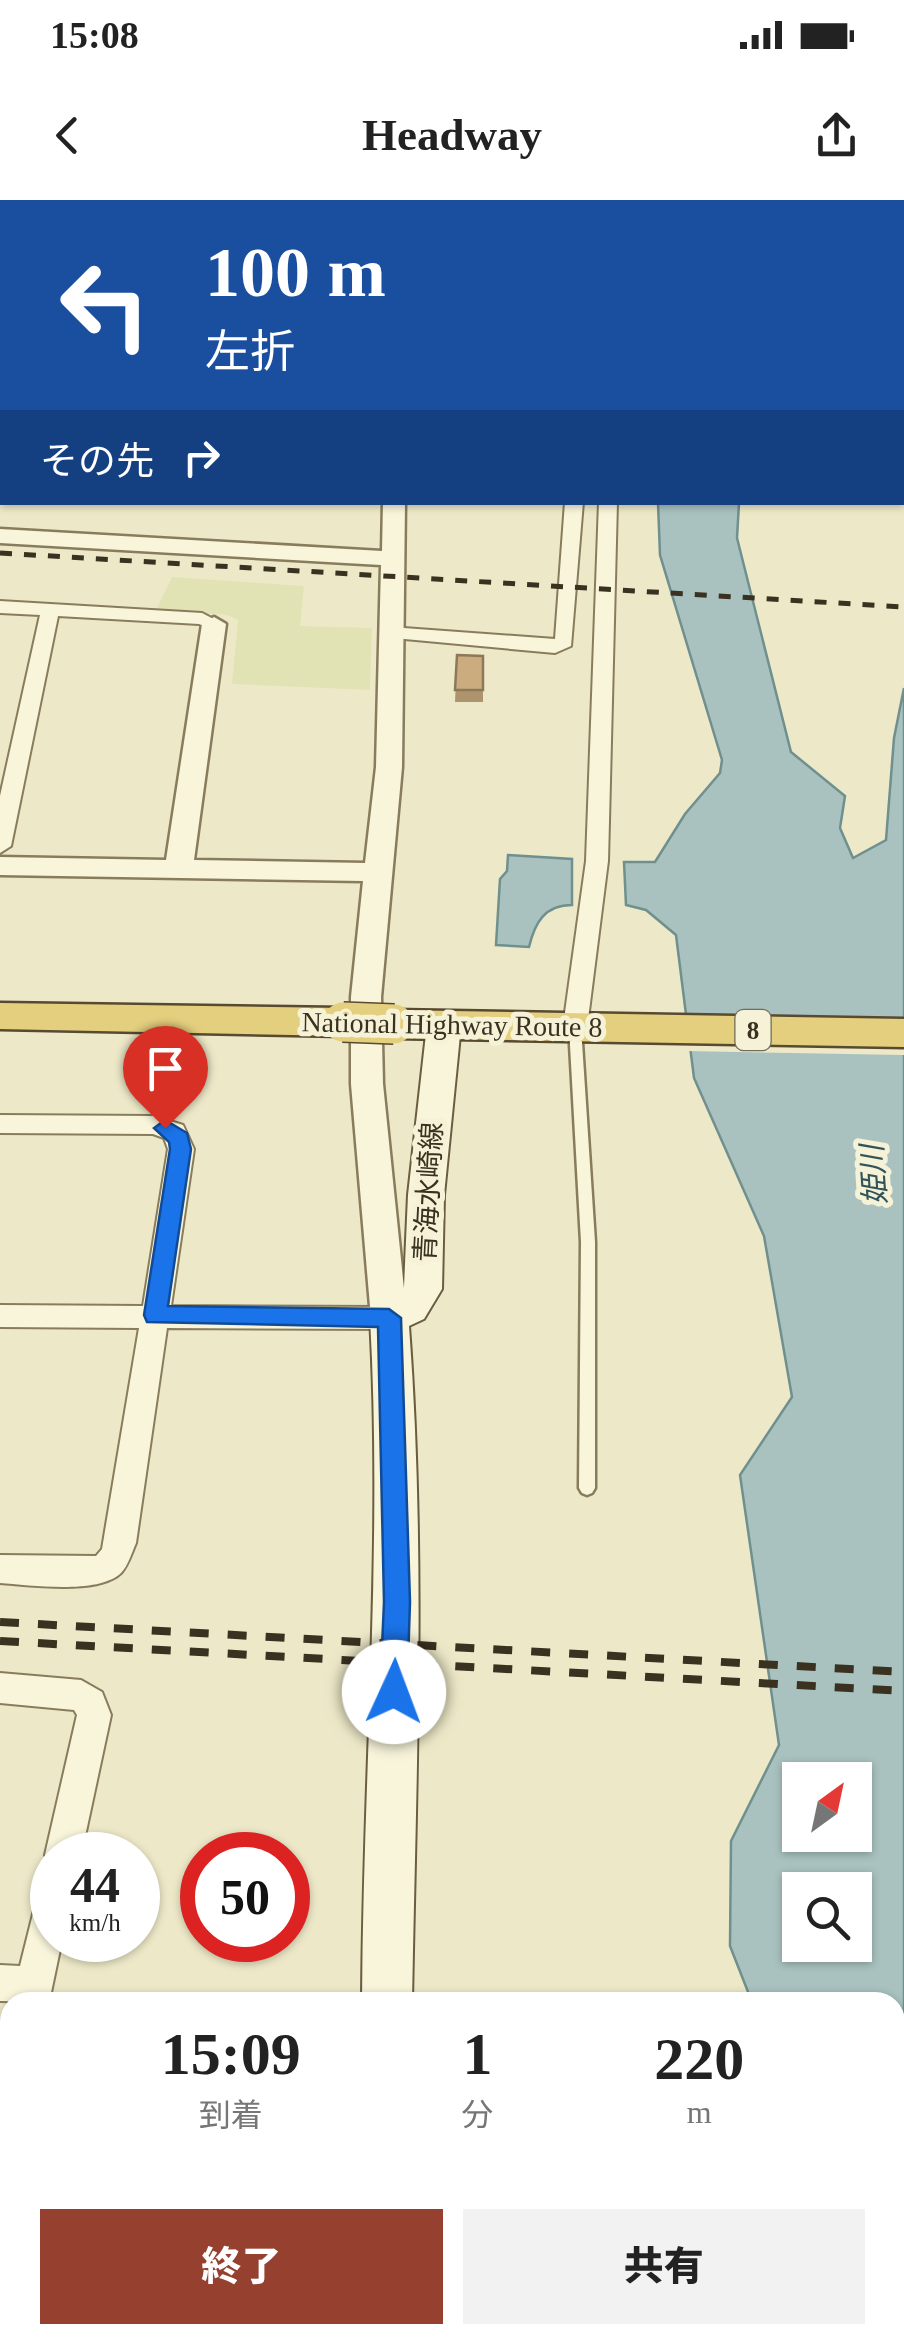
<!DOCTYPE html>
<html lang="ja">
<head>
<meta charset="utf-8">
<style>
  body { margin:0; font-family:"Times New Roman","Noto Sans JP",serif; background:#f2f2f2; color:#222; height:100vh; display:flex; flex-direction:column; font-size:38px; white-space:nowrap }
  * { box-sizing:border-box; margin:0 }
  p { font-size:32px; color:#767676 }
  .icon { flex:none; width:55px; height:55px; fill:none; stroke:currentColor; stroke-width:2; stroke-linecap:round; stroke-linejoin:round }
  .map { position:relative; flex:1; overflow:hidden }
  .drawer { position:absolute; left:0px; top:1792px; width:905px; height:352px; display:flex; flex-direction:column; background:#fff; border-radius:30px 30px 0 0; box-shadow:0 2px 8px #0004 }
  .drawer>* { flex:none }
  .guide { position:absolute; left:0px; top:0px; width:905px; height:305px; box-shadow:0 2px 8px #0004; background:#1a4fa0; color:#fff; overflow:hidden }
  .needle { width:65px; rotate:33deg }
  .fabs { position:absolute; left:782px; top:1562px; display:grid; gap:20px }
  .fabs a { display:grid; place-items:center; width:90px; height:90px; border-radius:0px; background:#fff; box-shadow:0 2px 8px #0004; font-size:50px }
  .speed { position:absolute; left:30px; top:1632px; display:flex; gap:20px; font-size:50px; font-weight:700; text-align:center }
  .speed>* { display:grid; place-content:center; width:130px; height:130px; border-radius:50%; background:#fff; box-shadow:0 2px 8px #0004; line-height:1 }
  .speed small { font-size:25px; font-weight:400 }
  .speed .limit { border:15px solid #d22; background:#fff; color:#111 }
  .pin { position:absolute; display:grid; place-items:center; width:85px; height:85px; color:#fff; margin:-102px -42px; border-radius:50% 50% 50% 0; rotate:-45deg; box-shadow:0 0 10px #0007 }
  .pin .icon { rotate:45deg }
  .me { position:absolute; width:110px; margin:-55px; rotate:2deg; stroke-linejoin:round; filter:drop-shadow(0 0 8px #0008) }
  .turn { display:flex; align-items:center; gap:35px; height:210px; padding:0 40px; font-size:45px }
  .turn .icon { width:130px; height:130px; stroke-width:2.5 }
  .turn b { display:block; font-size:70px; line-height:85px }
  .then { display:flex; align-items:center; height:95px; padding:0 40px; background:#0003; gap:20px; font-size:38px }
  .eta { display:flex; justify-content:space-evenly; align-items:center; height:170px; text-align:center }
  .eta b { font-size:60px; font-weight:800; line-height:70px }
  .button { display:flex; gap:20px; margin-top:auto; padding:20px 40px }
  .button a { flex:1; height:115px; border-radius:0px; background:#96412f; color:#fff; font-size:40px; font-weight:800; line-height:115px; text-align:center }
  .button a+a { background:#f2f2f2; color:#222 }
  .status { display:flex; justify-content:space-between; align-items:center; height:70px; padding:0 50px; background:#fff; direction:ltr }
  .status svg { height:28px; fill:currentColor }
  header { display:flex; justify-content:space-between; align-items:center; height:130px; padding:0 40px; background:#fff; font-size:45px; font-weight:800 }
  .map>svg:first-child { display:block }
  .farmland { fill:#e2e3b5 }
  .water { fill:#a9c2bf; stroke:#6f908e; stroke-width:2.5; fill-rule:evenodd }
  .pier { fill:#ede9c8 }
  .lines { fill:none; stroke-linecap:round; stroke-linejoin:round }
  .river { stroke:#a9c2bf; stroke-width:50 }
  .service-casing { stroke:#897c5d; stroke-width:5 }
  .minor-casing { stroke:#897c5d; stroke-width:4 }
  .tertiary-casing { stroke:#897c5d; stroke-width:5 }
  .secondary-casing { stroke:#6b5d40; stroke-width:4 }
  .trunk-casing { stroke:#574a31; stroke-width:5 }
  .service { fill:#f8f5db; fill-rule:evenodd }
  .minor { fill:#f8f5db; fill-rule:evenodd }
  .tertiary { fill:#f8f5db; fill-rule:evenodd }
  .secondary { fill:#f8f5db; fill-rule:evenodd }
  .trunk { fill:#e4cf7e; fill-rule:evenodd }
  .rail-far1 { stroke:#3a3120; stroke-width:5; stroke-dasharray:12 12; stroke-linecap:butt }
  .rail { stroke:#3a3120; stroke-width:8; stroke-dasharray:19 19; stroke-linecap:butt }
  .trunk-bridge-casing { stroke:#574a31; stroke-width:42; stroke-linecap:butt }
  .trunk-bridge { stroke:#e4cf7e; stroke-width:39 }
  .wall { fill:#ae946d }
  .building { fill:#caac7f; stroke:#8d7859; stroke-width:2.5 }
  .route { fill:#1a73e8; stroke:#114b97; stroke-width:2.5 }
  .labels { text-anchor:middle; stroke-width:10; stroke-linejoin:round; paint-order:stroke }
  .shield { fill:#f5f2d7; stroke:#726b57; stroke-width:2.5 }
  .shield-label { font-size:25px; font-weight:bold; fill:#3a3120 }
  .street-label { font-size:28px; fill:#3a3120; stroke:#f5f2d7 }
  .water-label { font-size:30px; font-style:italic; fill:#305459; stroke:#f5f2d7 }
</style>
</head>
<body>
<div class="status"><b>15:08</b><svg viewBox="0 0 49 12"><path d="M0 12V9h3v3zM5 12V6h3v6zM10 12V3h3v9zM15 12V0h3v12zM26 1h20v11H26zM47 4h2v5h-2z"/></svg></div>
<header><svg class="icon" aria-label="back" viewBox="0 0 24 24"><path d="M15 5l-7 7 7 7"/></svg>Headway<svg class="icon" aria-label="share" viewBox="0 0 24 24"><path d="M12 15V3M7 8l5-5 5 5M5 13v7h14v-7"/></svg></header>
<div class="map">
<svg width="904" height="2143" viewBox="0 0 904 2143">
  <rect width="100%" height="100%" fill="#ede9c8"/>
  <!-- farmland -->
  <polygon class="farmland" points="172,377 304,386 300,426 372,428 370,490 232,484 238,420 227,415 156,410"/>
  <!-- water -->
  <g class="water">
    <path d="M 658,303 L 739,303 L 737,338 L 791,552 L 845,596 L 840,628 L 853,658 L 886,640 L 894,538 L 904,488 L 904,2143 L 856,2143 L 854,2135 L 895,2135 L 895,1802 L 752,1802 L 730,1746 L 731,1641 L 779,1545 L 740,1275 L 792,1197 L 764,1036 L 694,878 L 676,735 L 646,710 L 626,705 L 624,662 L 655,662 L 685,614 L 720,573 L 722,560 L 660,355 ZM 800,1580 L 855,1580 L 855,1635 L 800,1635 ZM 800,1690 L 855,1690 L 855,1745 L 800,1745 Z"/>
    <path d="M 508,655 L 572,659 L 572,705 C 545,705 535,722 529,747 L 496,745 L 500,679 L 507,671 Z"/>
  </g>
  <!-- pier -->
  <polygon class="pier" points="681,814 904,818 904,855 685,851"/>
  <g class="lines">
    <!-- river -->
    <polyline class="river" points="0,9 2,7"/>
    <!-- service casing -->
    <g class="service-casing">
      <polygon id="service" points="575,823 581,827 595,1042 595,1288 592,1293 587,1295 582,1293 579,1288 581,1042 569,827"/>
    </g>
    <!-- minor casing -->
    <g class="minor-casing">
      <g id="minor">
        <polygon points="0,0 143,0 145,2 2,4"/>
        <polygon points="215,0 229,0 229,2 216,2"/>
        <rect x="0" y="239" width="2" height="10"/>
        <polygon points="565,302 583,302 571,446 555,453 383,437 380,433 390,427 555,439"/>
        <polygon points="599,302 617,302 608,661 587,827 575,835 563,827 586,661"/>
        <polygon points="0,401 202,413 223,424 214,430 199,424 58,416 11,646 0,653 0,596 40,415 0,413"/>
        <path d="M 0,915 L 154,916 L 183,925 L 194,949 L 171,1106 L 389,1107 L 399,1110 L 403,1118 L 399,1126 L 389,1129 L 167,1128 L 136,1343 C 132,1352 128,1366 121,1373 C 98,1395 30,1385 0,1383 L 0,1355 L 96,1356 L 102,1349 L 139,1128 L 0,1127 L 0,1105 L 143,1106 L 168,949 L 164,938 L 153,934 L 0,933 Z"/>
        <polygon points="0,1473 81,1480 102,1492 111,1515 81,1655 52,1655 52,1668 45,1655 77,1515 74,1510 0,1503"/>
        <polygon points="52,1685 52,1740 62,1740 49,1802 0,1801 0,1765 20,1766 39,1690"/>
        <polygon points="10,1882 10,1963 0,1968 0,1886"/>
      </g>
    </g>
    <!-- tertiary casing -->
    <g class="tertiary-casing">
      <g id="tertiary">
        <rect x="392" y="0" width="16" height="2"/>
        <rect x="0" y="106" width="2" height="12"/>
        <polygon points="383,302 405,302 402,567 381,797 383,884 407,1118 402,1128 389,1132 376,1128 371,1118 351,884 351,797 363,681 0,675 0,657 166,660 202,424 214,417 226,424 194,660 365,663 376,567 381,365 0,343 0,329 382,351"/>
      </g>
    </g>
    <!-- secondary casing -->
    <g class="secondary-casing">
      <g id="secondary">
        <rect x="0" y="40" width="2" height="12"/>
        <rect x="902" y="47" width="2" height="12"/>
        <path d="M 444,814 L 456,817 L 461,825 L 444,995 L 442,1089 L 424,1119 L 409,1126 C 426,1351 416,1577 412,1802 L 362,1802 C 363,1574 383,1347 370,1118 C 378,1102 395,1102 404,1087 L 408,995 L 427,825 L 432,817 Z"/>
        <rect x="353" y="2135" width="56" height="8"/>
      </g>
    </g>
    <!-- trunk casing -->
    <g class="trunk-casing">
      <g id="trunk">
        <polygon points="0,803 343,808 357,812 363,822 357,832 343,836 0,829"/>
        <polygon points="394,810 904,819 904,847 394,838 380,834 374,824 380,814"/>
      </g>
    </g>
    <!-- service -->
    <use href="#service" class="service"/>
    <!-- minor -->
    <use href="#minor" class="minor"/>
    <!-- tertiary -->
    <use href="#tertiary" class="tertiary"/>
    <!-- secondary -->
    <use href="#secondary" class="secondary"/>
    <!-- trunk -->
    <use href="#trunk" class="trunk"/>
    <!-- rail-far1 -->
    <polyline class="rail-far1" points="0,353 904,407"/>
    <!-- rail -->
    <g class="rail">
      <polyline points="0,1422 904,1472"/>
      <polyline points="0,1441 904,1491"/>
    </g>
    <!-- trunk-bridge casing -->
    <g class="trunk-bridge-casing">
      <polyline id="trunk-bridge" points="343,822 394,824"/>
    </g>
    <!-- trunk-bridge -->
    <use href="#trunk-bridge" class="trunk-bridge"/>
  </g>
  <!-- wall -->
  <polygon class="wall" points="457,455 483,456 483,502 455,502"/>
  <!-- building -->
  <polygon class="building" points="457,455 483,456 483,490 455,490"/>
  <!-- route -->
  <polygon class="route" points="165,920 187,933 191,949 168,1106 389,1109 401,1118 410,1402 407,1492 403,1501 394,1505 384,1501 380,1492 384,1402 378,1127 147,1122 144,1115 170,949 169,942 154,928"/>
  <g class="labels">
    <!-- shield labels -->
    <rect class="shield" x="735.5" y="810" width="35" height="40" rx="8"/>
    <g class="shield-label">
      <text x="753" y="839">8</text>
    </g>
    <!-- street labels -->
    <g class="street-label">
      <text transform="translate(452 824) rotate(1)" y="10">National Highway Route 8</text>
      <text transform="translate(428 992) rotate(-87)" y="10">青海水崎線</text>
    </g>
    <!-- water labels -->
    <g class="water-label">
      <text transform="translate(874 975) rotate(-94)" y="10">姫川</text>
    </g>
  </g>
</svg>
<div class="fabs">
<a><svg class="needle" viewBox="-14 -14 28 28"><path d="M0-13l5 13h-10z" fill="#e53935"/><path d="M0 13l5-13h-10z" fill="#767676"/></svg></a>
<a><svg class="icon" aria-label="search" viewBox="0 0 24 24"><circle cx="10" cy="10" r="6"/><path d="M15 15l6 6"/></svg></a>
</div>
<div class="speed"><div>44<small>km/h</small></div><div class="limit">50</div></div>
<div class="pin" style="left:165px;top:928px;background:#d93025"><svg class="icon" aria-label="arrive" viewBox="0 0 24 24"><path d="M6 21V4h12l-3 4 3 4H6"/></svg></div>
<svg class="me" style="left:394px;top:1492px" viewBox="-20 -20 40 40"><circle r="19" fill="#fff"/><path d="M0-13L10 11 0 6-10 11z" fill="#1a73e8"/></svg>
<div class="guide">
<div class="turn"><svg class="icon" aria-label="left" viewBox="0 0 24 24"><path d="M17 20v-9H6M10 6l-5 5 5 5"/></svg><div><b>100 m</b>左折</div></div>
<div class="then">その先<svg class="icon" aria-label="right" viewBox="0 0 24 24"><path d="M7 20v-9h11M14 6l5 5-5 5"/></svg></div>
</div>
<section class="drawer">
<div class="eta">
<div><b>15:09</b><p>到着</p></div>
<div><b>1</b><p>分</p></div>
<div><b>220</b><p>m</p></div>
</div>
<div class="button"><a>終了</a><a>共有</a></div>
</section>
</div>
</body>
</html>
